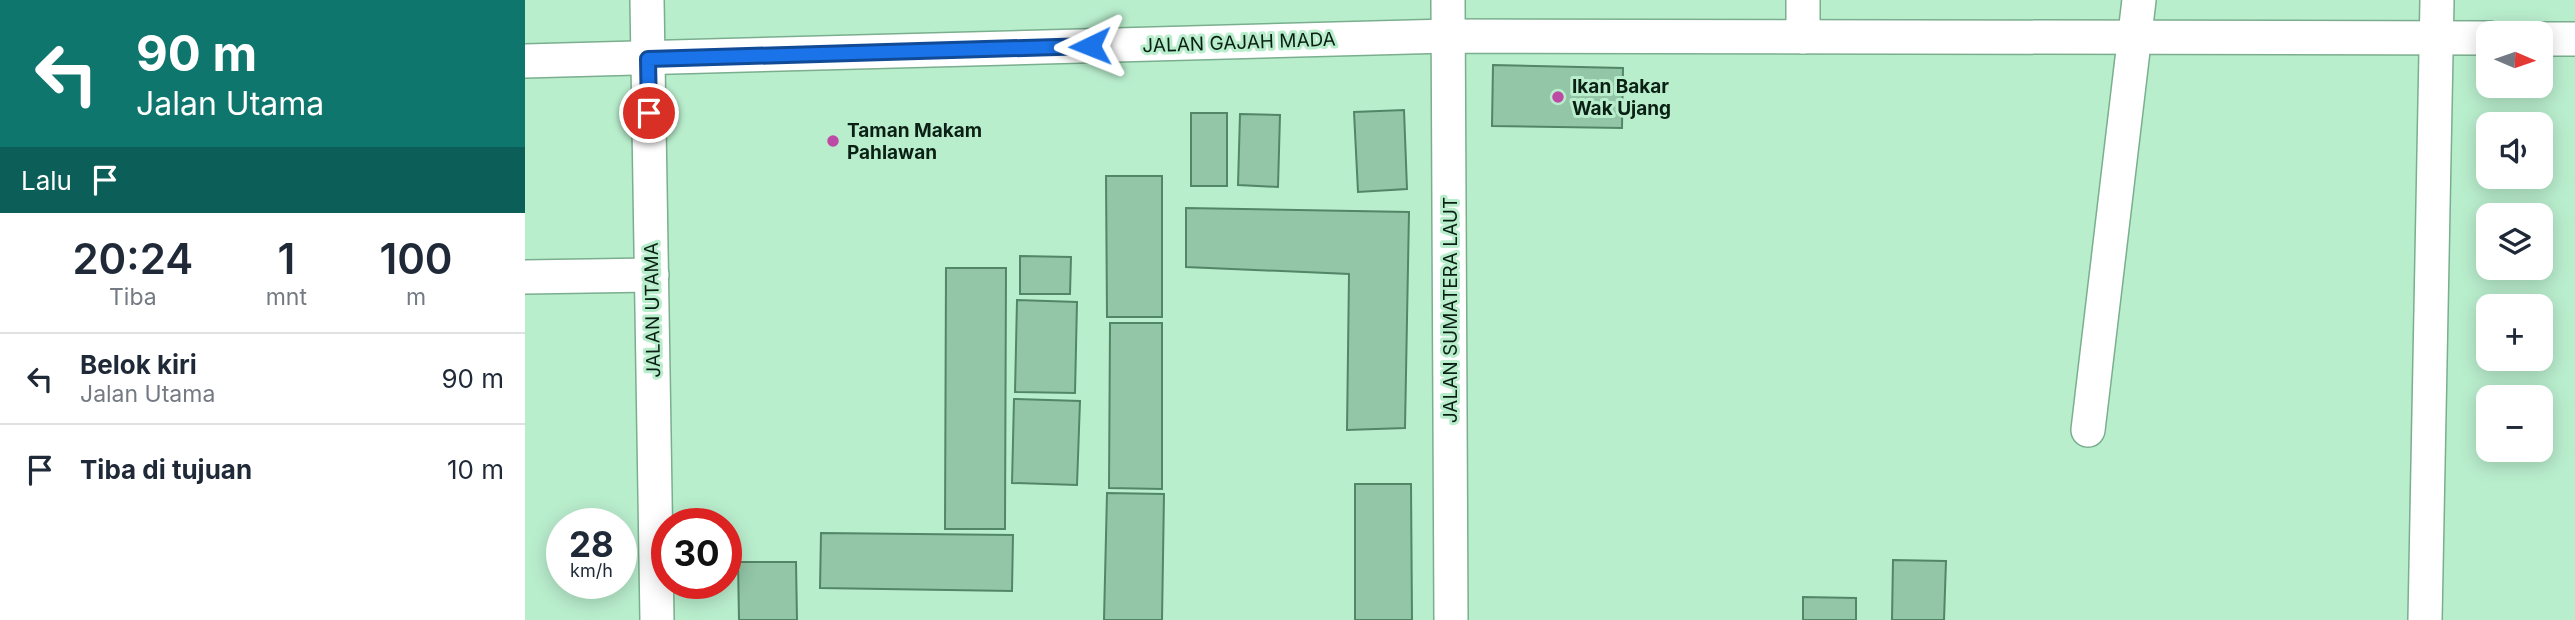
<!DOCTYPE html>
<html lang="id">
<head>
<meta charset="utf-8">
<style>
  body { margin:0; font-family:Inter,sans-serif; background:#f6f6f7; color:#1f2937; height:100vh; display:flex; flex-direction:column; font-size:26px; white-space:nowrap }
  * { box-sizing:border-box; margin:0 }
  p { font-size:23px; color:#747a83 }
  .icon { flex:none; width:38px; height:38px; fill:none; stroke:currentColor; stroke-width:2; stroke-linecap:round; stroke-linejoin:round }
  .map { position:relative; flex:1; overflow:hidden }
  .panel { display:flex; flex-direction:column; background:#fff; width:525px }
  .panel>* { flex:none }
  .top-card { background:#0f766e; color:#fff; overflow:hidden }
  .needle { width:46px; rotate:92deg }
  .tools { position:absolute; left:1951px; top:21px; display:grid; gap:14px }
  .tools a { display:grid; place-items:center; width:77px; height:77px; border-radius:14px; background:#fff; box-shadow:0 4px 18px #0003; font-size:35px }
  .speed { position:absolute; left:21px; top:508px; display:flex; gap:14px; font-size:35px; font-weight:700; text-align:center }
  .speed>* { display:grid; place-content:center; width:91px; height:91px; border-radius:50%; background:#fff; box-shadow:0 4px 18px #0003; line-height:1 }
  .speed small { font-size:18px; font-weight:400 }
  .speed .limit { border:10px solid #d22; background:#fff; color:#111 }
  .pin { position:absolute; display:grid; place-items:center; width:60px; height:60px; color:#fff; margin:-30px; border:4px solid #fff; border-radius:50%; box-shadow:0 2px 7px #0007 }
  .me { position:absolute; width:77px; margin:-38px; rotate:268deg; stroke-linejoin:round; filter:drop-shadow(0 0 5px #0008) }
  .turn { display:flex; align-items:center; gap:24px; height:147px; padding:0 21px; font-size:32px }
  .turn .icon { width:91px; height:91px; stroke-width:2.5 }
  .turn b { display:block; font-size:49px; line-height:60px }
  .then { display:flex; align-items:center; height:66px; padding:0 21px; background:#0003; gap:14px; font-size:26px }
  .eta { display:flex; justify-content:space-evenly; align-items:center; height:119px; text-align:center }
  .eta b { font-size:42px; font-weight:600; line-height:49px }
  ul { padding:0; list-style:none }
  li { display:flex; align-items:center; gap:21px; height:91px; padding:0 21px; border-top:2px solid #e0e1e3 }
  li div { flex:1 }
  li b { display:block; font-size:26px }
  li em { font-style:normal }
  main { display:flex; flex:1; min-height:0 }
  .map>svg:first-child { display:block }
  .building { fill:#92c6a6; stroke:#538567; stroke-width:2 }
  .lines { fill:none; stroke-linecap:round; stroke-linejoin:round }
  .street-casing { stroke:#7aae8e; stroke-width:36 }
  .street { stroke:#fff; stroke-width:33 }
  .route-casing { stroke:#114b97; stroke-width:18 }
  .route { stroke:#1a73e8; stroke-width:12 }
  .poi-dot { fill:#bd4aa4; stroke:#b9eecd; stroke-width:2.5 }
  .labels { text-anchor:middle; stroke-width:6; stroke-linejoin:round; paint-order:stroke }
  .street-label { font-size:19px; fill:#0b2014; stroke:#b9eecd }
  .poi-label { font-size:19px; font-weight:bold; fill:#0b2014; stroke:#b9eecd; text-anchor:start }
</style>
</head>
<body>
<main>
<section class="panel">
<div class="top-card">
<div class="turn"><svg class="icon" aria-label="left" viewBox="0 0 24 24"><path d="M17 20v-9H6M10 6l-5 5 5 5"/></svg><div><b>90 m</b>Jalan Utama</div></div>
<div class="then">Lalu<svg class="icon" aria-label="arrive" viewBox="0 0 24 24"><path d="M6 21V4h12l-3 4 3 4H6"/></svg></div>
</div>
<div class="eta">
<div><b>20:24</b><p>Tiba</p></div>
<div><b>1</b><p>mnt</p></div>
<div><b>100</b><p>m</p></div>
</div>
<ul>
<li><svg class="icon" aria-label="left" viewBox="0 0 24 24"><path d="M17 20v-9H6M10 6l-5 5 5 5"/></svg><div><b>Belok kiri</b><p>Jalan Utama</p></div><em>90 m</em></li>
<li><svg class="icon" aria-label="arrive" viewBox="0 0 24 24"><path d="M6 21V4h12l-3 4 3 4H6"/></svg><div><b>Tiba di tujuan</b></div><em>10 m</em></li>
</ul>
</section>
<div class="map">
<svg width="2050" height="620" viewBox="0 0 2050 620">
  <rect width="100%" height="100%" fill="#b9eecd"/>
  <!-- building -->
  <g class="building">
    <polygon points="968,65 1098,68 1097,128 967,126"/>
    <polygon points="879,110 882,189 833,192 829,112"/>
    <rect x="666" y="113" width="36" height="73"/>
    <polygon points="715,114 755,115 753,187 713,185"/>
    <polygon points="581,176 637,176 637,317 582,317"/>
    <polygon points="661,208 884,212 880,428 822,430 824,274 661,267"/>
    <polygon points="495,256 546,257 545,294 495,294"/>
    <polygon points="421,268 481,268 480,529 420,529"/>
    <polygon points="492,300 552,302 550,393 490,392"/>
    <polygon points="585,323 637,323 637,489 584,488"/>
    <polygon points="489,399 555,401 552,485 487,483"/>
    <polygon points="830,484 886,484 887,620 830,620"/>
    <polygon points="582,493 639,494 637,620 579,620"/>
    <polygon points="296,533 488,535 487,591 295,588"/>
    <polygon points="1368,560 1421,561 1419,620 1367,620"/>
    <polygon points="213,562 271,562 272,620 214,620"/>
    <polygon points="1278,597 1331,598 1331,620 1278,620"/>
  </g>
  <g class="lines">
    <!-- street casing -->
    <g class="street-casing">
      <g id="street">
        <polyline points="122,0 132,620"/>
        <polyline points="923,0 926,620"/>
        <polyline points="1278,0 1278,37"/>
        <polyline points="2016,39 2050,39"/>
        <polyline points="0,61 923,36 1964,38"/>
        <polyline points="0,277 127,275"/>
        <polyline points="1563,430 1614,0"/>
        <polyline points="1900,620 1912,0"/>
      </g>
    </g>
    <!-- street -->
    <use href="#street" class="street"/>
  </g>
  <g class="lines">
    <!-- route casing -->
    <g class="route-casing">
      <polyline id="route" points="124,113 123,59 565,46"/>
    </g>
    <!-- route -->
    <use href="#route" class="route"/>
  </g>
  <!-- markers -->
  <g class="poi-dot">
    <circle cx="1033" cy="97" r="7"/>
    <circle cx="308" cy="141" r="7"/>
  </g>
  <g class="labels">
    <!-- street labels -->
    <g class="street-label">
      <text transform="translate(714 42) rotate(-2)" y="7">JALAN GAJAH MADA</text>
      <text transform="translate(127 310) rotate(-91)" y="7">JALAN UTAMA</text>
      <text transform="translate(925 310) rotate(-90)" y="7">JALAN SUMATERA LAUT</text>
    </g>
    <!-- poi labels -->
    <g class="poi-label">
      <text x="1047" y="93">Ikan Bakar<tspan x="1047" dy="22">Wak Ujang</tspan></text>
      <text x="322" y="137">Taman Makam<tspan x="322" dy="22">Pahlawan</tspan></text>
    </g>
  </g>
</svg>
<div class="tools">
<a><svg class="needle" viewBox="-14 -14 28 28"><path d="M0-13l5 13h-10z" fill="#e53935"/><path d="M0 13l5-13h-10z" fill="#747a83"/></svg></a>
<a><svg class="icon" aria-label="sound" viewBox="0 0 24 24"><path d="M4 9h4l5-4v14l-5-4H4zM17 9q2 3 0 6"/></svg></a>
<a><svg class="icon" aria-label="layers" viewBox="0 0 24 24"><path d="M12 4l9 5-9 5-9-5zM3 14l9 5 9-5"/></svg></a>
<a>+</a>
<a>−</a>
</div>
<div class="speed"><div>28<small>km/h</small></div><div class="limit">30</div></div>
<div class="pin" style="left:124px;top:113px;background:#d93025"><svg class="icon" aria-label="arrive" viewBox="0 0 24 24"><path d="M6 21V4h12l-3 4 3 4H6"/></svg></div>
<svg class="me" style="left:565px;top:46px" viewBox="-20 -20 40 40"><path d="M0-17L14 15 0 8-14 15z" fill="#1a73e8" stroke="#fff" stroke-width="4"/></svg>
</div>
</main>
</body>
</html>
